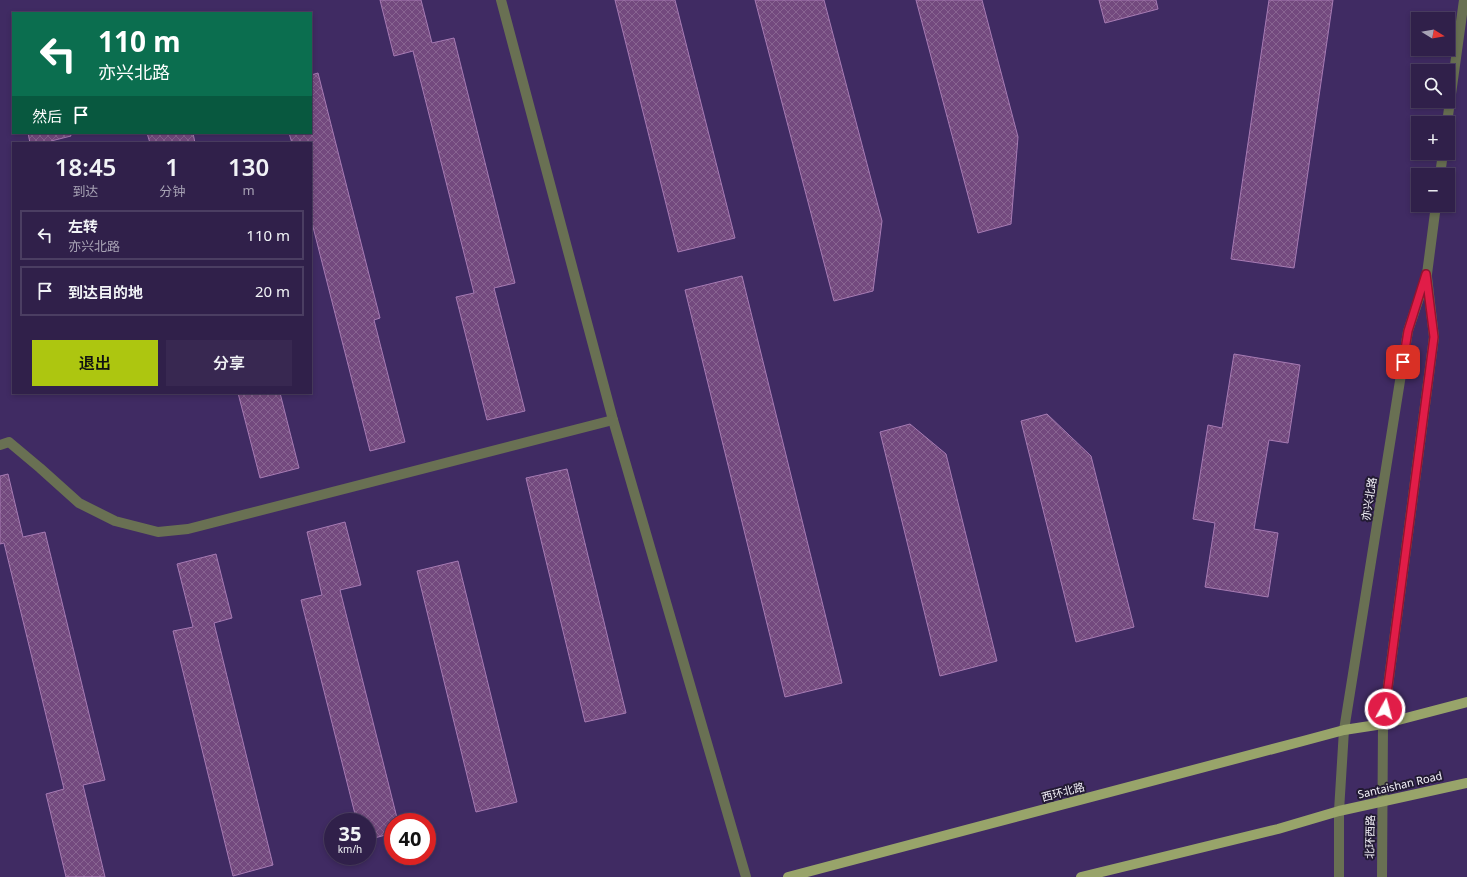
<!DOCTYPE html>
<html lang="zh">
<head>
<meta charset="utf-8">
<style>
  body { margin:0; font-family:"Noto Sans","Noto Sans SC",sans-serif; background:#382851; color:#f1f3f6; height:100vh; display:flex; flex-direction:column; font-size:15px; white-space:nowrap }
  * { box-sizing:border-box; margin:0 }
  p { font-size:13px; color:#a8a3b5 }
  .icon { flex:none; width:22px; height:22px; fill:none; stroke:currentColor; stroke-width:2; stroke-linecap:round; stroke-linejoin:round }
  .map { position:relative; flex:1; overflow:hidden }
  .sheet { position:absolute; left:12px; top:142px; width:300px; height:252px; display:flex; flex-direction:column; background:#30204a; border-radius:0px; box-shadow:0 2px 6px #0003,0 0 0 1px #4b3e62 }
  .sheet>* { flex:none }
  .banner { position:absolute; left:12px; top:12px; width:300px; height:122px; border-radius:0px; box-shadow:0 2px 6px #0003,0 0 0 1px #4b3e62; background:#0b6e4f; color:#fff; overflow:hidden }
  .needle { width:26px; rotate:101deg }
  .buttons { position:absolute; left:1411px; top:12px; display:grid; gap:8px }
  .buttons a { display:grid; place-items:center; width:44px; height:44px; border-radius:0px; background:#30204a; box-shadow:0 2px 6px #0003,0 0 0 1px #4b3e62; font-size:20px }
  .speed { position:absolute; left:324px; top:813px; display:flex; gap:8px; font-size:20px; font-weight:700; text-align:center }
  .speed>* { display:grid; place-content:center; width:52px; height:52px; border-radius:50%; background:#30204a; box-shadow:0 2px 6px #0003,0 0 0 1px #4b3e62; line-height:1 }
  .speed small { font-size:10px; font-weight:400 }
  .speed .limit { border:6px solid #d22; background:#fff; color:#111 }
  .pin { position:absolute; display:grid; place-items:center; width:34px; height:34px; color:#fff; margin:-17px; border-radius:8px; box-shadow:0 2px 6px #0006 }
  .me { position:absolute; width:44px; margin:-22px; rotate:7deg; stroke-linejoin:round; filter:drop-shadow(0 0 3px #0008) }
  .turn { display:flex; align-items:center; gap:14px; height:84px; padding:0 20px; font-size:18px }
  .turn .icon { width:52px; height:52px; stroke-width:2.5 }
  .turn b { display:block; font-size:28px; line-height:34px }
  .then { display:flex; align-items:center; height:38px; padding:0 20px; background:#0003; gap:8px; font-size:15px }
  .eta { display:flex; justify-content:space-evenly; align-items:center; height:68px; text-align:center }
  .eta b { font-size:24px; font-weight:600; line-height:28px }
  .action { display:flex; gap:8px; margin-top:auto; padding:8px 20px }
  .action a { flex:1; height:46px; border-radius:0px; background:#adc610; color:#111; font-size:16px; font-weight:600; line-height:46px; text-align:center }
  .action a+a { background:#382851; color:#f1f3f6 }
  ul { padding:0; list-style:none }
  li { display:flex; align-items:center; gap:12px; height:50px; margin:0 8px 6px; padding:0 12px; border:2px solid #4b3e62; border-radius:0px }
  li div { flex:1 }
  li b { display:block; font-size:15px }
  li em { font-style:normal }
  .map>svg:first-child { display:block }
  .building { fill:url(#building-cross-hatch); stroke:#a77bb4 }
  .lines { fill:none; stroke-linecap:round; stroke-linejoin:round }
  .minor { stroke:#697053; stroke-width:10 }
  .major { stroke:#98a46a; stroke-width:10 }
  .route-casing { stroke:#92132f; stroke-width:10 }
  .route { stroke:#e11d48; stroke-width:7 }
  .labels { text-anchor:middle; stroke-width:4; stroke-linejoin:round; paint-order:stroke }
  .street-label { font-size:11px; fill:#f5f3fa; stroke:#231b34 }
</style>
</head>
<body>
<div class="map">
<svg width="1467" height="877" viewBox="0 0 1467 877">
  <defs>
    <pattern id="building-cross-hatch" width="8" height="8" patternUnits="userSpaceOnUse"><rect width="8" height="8" fill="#73497e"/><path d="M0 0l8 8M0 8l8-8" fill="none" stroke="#886491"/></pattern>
  </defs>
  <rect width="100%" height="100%" fill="#402b63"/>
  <!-- building -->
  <g class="building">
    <polygon points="380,0 421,0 432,43 454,38 515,283 494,288 525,411 487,420 456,297 474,293 413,51 394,56"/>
    <polygon points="615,0 675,0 735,238 678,252"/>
    <polygon points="755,0 824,0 882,221 873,291 834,301"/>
    <polygon points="916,0 982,0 1018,137 1011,224 978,233"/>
    <polygon points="1099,0 1156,0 1158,9 1105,23"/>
    <polygon points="1269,0 1333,0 1294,268 1231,259"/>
    <polygon points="318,73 380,318 374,320 405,442 370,451 311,219 311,143 292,143 289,133 311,133 311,75"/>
    <polygon points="28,133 70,133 71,136 51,141 51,143 30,143"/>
    <polygon points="147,133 193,133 195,143 150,143"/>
    <polygon points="742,276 842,683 785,697 685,290"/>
    <polygon points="1234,354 1300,365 1288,443 1269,440 1254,529 1278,533 1268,597 1205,587 1215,523 1193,519 1208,425 1222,428"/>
    <polygon points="238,393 280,393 299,468 260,478"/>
    <polygon points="1047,414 1091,456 1134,627 1076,642 1021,421"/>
    <polygon points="910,424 946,454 997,661 940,676 880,432"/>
    <polygon points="567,469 626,713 585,722 526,478"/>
    <polygon points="8,474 23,537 45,532 105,780 83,785 105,877 66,877 46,794 64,789 4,543 0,544 0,476"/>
    <polygon points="345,522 361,585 340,590 398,822 393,822 393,833 367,840 367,822 357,822 301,600 322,595 307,532"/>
    <polygon points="216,554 232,618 214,623 273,865 233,876 173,631 193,627 177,564"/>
    <polygon points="458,561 517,802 476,812 417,571"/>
  </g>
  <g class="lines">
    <!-- minor -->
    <g class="minor">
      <polyline points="501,0 613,420 746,877"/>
      <polyline points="1447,123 1464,0"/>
      <polyline points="1440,175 1443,153"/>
      <polyline points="0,445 9,442 40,468 79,503 115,521 158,532 188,529 613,420"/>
      <polyline points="1339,877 1339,811 1344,730 1408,331 1427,274 1436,205"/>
      <polyline points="1382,877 1383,724 1434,337 1427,277"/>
    </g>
    <!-- major -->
    <g class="major">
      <polyline points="788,877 1303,741 1344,730 1383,724 1467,702"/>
      <polyline points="1081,877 1278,829 1339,811 1467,783"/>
    </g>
  </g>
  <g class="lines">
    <!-- route casing -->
    <g class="route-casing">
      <polyline id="route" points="1385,709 1434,337 1426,274 1408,331 1403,362"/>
    </g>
    <!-- route -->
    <use href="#route" class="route"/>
  </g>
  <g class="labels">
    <!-- street labels -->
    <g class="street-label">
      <text transform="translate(1369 499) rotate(-81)" y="4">亦兴北路</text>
      <text transform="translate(1400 785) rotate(-13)" y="4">Santaishan Road</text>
      <text transform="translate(1063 792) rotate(-15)" y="4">西环北路</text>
      <text transform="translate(1370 837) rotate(-89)" y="4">北环西路</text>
    </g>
  </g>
</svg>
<div class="buttons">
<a><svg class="needle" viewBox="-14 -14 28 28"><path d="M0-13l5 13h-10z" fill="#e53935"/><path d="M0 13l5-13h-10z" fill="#a8a3b5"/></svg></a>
<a><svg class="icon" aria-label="search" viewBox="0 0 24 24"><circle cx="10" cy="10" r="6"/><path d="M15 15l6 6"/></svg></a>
<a>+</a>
<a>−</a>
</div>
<div class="speed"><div>35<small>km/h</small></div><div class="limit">40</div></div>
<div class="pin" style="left:1403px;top:362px;background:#d93025"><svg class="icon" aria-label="arrive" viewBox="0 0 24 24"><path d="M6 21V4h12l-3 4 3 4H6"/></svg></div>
<svg class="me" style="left:1385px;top:709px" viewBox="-20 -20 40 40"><circle r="17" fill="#e11d48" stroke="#fff" stroke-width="3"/><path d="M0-11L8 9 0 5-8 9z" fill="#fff"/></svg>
<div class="banner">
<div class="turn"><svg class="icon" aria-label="left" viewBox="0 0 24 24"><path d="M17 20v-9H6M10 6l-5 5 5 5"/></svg><div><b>110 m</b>亦兴北路</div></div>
<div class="then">然后<svg class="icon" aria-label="arrive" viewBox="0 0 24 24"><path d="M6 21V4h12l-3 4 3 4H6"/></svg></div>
</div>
<section class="sheet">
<div class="eta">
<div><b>18:45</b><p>到达</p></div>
<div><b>1</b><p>分钟</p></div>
<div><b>130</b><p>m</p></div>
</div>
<ul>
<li><svg class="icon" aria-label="left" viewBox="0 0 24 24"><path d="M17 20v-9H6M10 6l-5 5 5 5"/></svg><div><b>左转</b><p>亦兴北路</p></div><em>110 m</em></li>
<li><svg class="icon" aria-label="arrive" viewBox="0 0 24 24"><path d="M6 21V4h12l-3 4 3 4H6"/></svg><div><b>到达目的地</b></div><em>20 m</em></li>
</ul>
<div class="action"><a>退出</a><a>分享</a></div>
</section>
</div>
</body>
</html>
